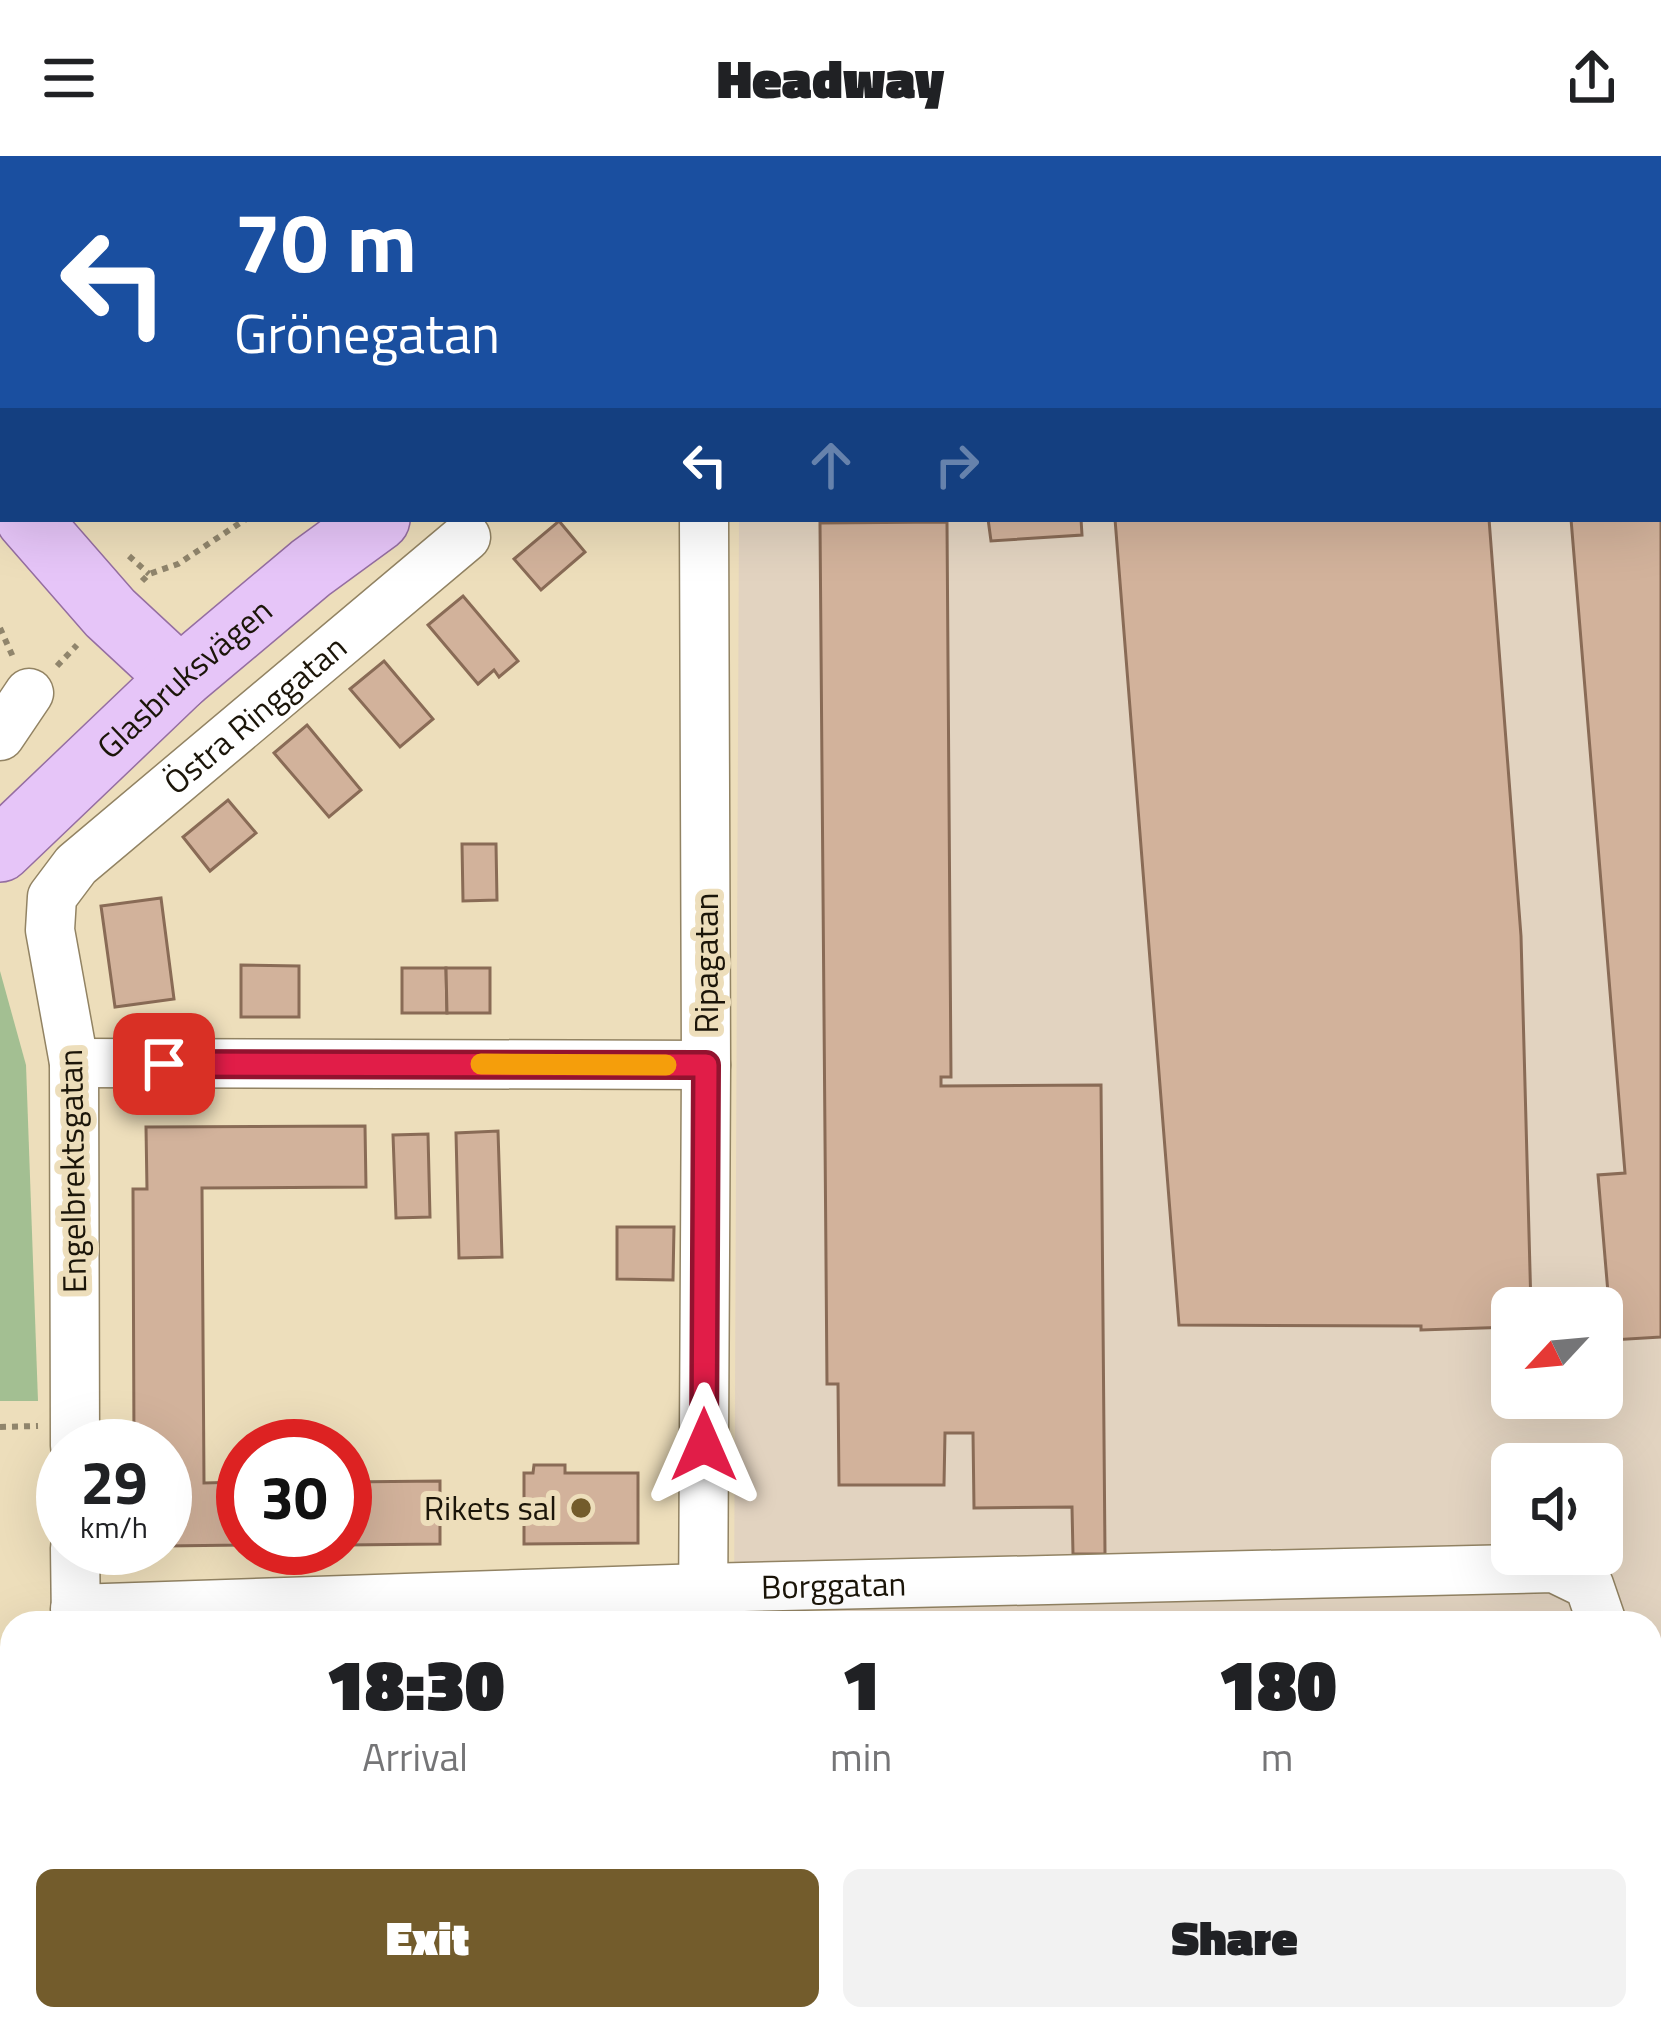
<!DOCTYPE html>
<html lang="en">
<head>
<meta charset="utf-8">
<style>
  body { margin:0; font-family:"Titillium Web",sans-serif; background:#f2f2f2; color:#202124; height:100vh; display:flex; flex-direction:column; font-size:45px; white-space:nowrap }
  * { box-sizing:border-box; margin:0 }
  p { font-size:39px; color:#757577 }
  .icon { flex:none; width:66px; height:66px; fill:none; stroke:currentColor; stroke-width:2; stroke-linecap:round; stroke-linejoin:round }
  .map { position:relative; flex:1; overflow:hidden }
  .sheet { position:absolute; left:0px; top:1455px; width:1662px; height:420px; display:flex; flex-direction:column; background:#fff; border-radius:36px 36px 0 0; box-shadow:0 12px 48px #0002 }
  .sheet>* { flex:none }
  .guide { position:absolute; left:0px; top:0px; width:1662px; height:366px; box-shadow:0 12px 48px #0002; background:#1a4fa0; color:#fff; overflow:hidden }
  .needle { width:78px; rotate:244deg }
  .tools { position:absolute; left:1491px; top:1131px; display:grid; gap:24px }
  .tools a { display:grid; place-items:center; width:132px; height:132px; border-radius:18px; background:#fff; box-shadow:0 12px 48px #0002; font-size:60px }
  .speed { position:absolute; left:36px; top:1263px; display:flex; gap:24px; font-size:60px; font-weight:700; text-align:center }
  .speed>* { display:grid; place-content:center; width:156px; height:156px; border-radius:50%; background:#fff; box-shadow:0 12px 48px #0002; line-height:1 }
  .speed small { font-size:30px; font-weight:400 }
  .speed .limit { border:18px solid #d22; background:#fff; color:#111 }
  .pin { position:absolute; display:grid; place-items:center; width:102px; height:102px; color:#fff; margin:-51px; border-radius:24px; box-shadow:0 6px 18px #0006 }
  .me { position:absolute; width:132px; margin:-66px; rotate:0deg; stroke-linejoin:round; filter:drop-shadow(0 0 9px #0008) }
  .turn { display:flex; align-items:center; gap:42px; height:252px; padding:0 36px; font-size:54px }
  .turn .icon { width:156px; height:156px; stroke-width:2.5 }
  .turn b { display:block; font-size:84px; line-height:102px }
  .lanes { display:flex; align-items:center; height:114px; padding:0 36px; background:#0003; justify-content:center; gap:60px; direction:ltr }
  .lanes .off { opacity:.35 }
  .eta { display:flex; justify-content:space-evenly; align-items:center; height:204px; text-align:center }
  .eta b { font-size:72px; font-weight:800; line-height:84px }
  .button { display:flex; gap:24px; margin-top:auto; padding:24px 36px }
  .button a { flex:1; height:138px; border-radius:18px; background:#735c2c; color:#fff; font-size:48px; font-weight:800; line-height:138px; text-align:center }
  .button a+a { background:#f2f2f2; color:#202124 }
  header { display:flex; justify-content:space-between; align-items:center; height:156px; padding:0 36px; background:#fff; font-size:54px; font-weight:800 }
  .map>svg:first-child { display:block }
  .industrial { fill:#e2d3c0; fill-rule:evenodd }
  .green { fill:#a3bf92 }
  .building { fill:#d2b29b; stroke:#896b56; stroke-width:3 }
  .lines { fill:none; stroke-linecap:round; stroke-linejoin:round }
  .minor-casing { stroke:#928363; stroke-width:51 }
  .major-casing { stroke:#956ea1; stroke-width:66 }
  .path { stroke:#90856c; stroke-width:6; stroke-dasharray:6 6; stroke-linecap:butt }
  .minor { stroke:#fff; stroke-width:48 }
  .major { stroke:#e6c5f8; stroke-width:63 }
  .route-casing { stroke:#92132f; stroke-width:30 }
  .route { stroke:#e11d48; stroke-width:21 }
  .slow { stroke:#f59e0b; stroke-width:21 }
  .poi-dot { fill:#735c2c; stroke:#eddebb; stroke-width:4.5 }
  .labels { text-anchor:middle; stroke-width:12; stroke-linejoin:round; paint-order:stroke }
  .street-label { font-size:33px; fill:#1b1509; stroke:#eddebb }
  .poi-label { font-size:33px; fill:#1b1509; stroke:#eddebb; text-anchor:end }
</style>
</head>
<body>
<header><svg class="icon" aria-label="menu" viewBox="0 0 24 24"><path d="M4 6h16M4 12h16M4 18h16"/></svg>Headway<svg class="icon" aria-label="share" viewBox="0 0 24 24"><path d="M12 15V3M7 8l5-5 5 5M5 13v7h14v-7"/></svg></header>
<div class="map">
<svg width="1661" height="1875" viewBox="0 0 1661 1875">
  <rect width="100%" height="100%" fill="#eddebb"/>
  <!-- industrial -->
  <path class="industrial" d="M 1545,0 L 1661,0 L 1661,1875 L 904,1875 L 903,1863 L 1650,1863 L 1650,1467 L 825,1467 L 824,1453 L 734,1453 L 739,363 L 1659,363 L 1659,3 L 1534,3 ZM 1512,1152 L 1602,1152 L 1602,1242 L 1512,1242 ZM 1512,1308 L 1602,1308 L 1602,1398 L 1512,1398 Z"/>
  <!-- green -->
  <polygon class="green" points="0,815 26,909 38,1245 0,1245"/>
  <!-- building -->
  <g class="building">
    <polygon points="0,0 56,0 57,3 3,3 3,218 0,219"/>
    <polygon points="272,0 438,0 439,3 273,3"/>
    <polygon points="1661,87 1661,1181 1612,1184 1598,1019 1625,1017 1571,363 1659,363"/>
    <polygon points="988,363 1081,363 1082,379 991,385"/>
    <polygon points="1115,363 1489,363 1521,780 1531,1152 1512,1152 1512,1171 1421,1174 1421,1170 1179,1169"/>
    <polygon points="559,365 585,396 541,434 514,403"/>
    <polygon points="947,366 951,921 941,921 941,930 1101,929 1105,1398 1073,1398 1072,1351 974,1352 973,1277 945,1277 944,1329 839,1329 838,1228 827,1228 820,367"/>
    <polygon points="463,440 518,505 499,521 494,514 478,528 428,469"/>
    <polygon points="384,505 433,563 400,591 350,533"/>
    <polygon points="307,569 361,634 329,661 274,597"/>
    <polygon points="228,644 256,677 210,715 183,681"/>
    <polygon points="462,688 496,688 497,744 463,745"/>
    <polygon points="161,742 174,843 115,851 101,750"/>
    <polygon points="241,809 299,810 299,861 241,861"/>
    <polygon points="402,812 446,812 447,857 402,857"/>
    <polygon points="446,812 490,812 490,857 447,857"/>
    <polygon points="365,970 366,1031 202,1032 204,1327 243,1326 243,1389 165,1390 165,1290 134,1290 133,1033 147,1033 146,971"/>
    <polygon points="498,975 502,1101 459,1102 456,977"/>
    <polygon points="428,978 430,1061 396,1062 393,979"/>
    <polygon points="617,1071 674,1071 673,1124 617,1123"/>
    <polygon points="534,1309 565,1309 565,1317 638,1317 638,1387 524,1388 524,1317 533,1317"/>
    <polygon points="440,1325 440,1388 345,1389 345,1326"/>
    <rect x="1058" y="1457" width="230" height="10"/>
    <polygon points="1564,1458 1564,1467 1342,1467 1342,1461"/>
    <rect x="155" y="1863" width="204" height="12"/>
    <rect x="432" y="1863" width="63" height="12"/>
    <rect x="747" y="1863" width="57" height="12"/>
    <polygon points="1268,1863 1581,1863 1582,1875 1269,1875"/>
  </g>
  <g class="lines">
    <!-- minor casing -->
    <g class="minor-casing">
      <g id="minor">
        <polyline points="736,0 738,3"/>
        <polyline points="774,3 784,0"/>
        <polyline points="0,311 3,310"/>
        <polyline points="0,580 29,537"/>
        <polyline points="74,907 706,909"/>
        <path id="s1" d="M 75,1290 L 74,907 L 50,774 L 52,741 L 76,709 L 466,381"/>
        <polyline points="75,1392 76,1467"/>
        <path id="s2" d="M 75,1453 L 703,1432 L 1554,1412 L 1589,1429 L 1602,1467"/>
        <polyline points="703,1467 706,909 704,363"/>
        <polyline points="82,1863 83,1875"/>
        <polyline points="394,1863 395,1875"/>
        <polyline points="709,1863 709,1875"/>
        <polyline points="1620,1863 1620,1875"/>
      </g>
    </g>
    <!-- major casing -->
    <g class="major-casing">
      <g id="major">
        <polyline points="1067,3 1077,0"/>
        <polyline points="1200,3 1214,0"/>
        <polyline points="28,363 110,457 180,522"/>
        <path id="s3" d="M 0,694 L 180,522 L 311,412 L 378,363"/>
      </g>
    </g>
    <!-- path -->
    <g class="path">
      <polyline points="934,3 941,0"/>
      <polyline points="0,254 3,260"/>
      <polyline points="129,400 149,418"/>
      <polyline points="142,425 149,418 178,408 246,363"/>
      <polyline points="0,472 13,501"/>
      <polyline points="57,510 77,489"/>
      <polyline points="0,1271 38,1270"/>
    </g>
    <!-- minor -->
    <use href="#minor" class="minor"/>
    <!-- major -->
    <use href="#major" class="major"/>
  </g>
  <g class="lines">
    <!-- route casing -->
    <g class="route-casing">
      <polyline id="route" points="164,908 706,909 704,1289"/>
    </g>
    <!-- route -->
    <use href="#route" class="route"/>
    <!-- slow -->
    <polyline class="slow" points="481,908 666,909"/>
  </g>
  <!-- markers -->
  <circle class="poi-dot" cx="581" cy="1352" r="12"/>
  <g class="labels">
    <!-- street labels -->
    <g class="street-label">
      <text dy="12" stroke="none"><textPath href="#s3" startOffset="252">Glasbruksvägen</textPath></text>
      <text dy="12" stroke="none"><textPath href="#s1" startOffset="825">Östra Ringgatan</textPath></text>
      <text transform="translate(706 807) rotate(-90)" y="12">Ripagatan</text>
      <text transform="translate(72 1015) rotate(-91)" y="12">Engelbrektsgatan</text>
      <text dy="12" stroke="none"><textPath href="#s2" startOffset="759">Borggatan</textPath></text>
    </g>
    <!-- poi labels -->
    <g class="poi-label">
      <text x="557" y="1364">Rikets sal</text>
    </g>
  </g>
</svg>
<div class="tools">
<a><svg class="needle" viewBox="-14 -14 28 28"><path d="M0-13l5 13h-10z" fill="#e53935"/><path d="M0 13l5-13h-10z" fill="#757577"/></svg></a>
<a><svg class="icon" aria-label="sound" viewBox="0 0 24 24"><path d="M4 9h4l5-4v14l-5-4H4zM17 9q2 3 0 6"/></svg></a>
</div>
<div class="speed"><div>29<small>km/h</small></div><div class="limit">30</div></div>
<div class="pin" style="left:164px;top:908px;background:#d93025"><svg class="icon" aria-label="arrive" viewBox="0 0 24 24"><path d="M6 21V4h12l-3 4 3 4H6"/></svg></div>
<svg class="me" style="left:704px;top:1289px" viewBox="-20 -20 40 40"><path d="M0-17L14 15 0 8-14 15z" fill="#e11d48" stroke="#fff" stroke-width="4"/></svg>
<div class="guide">
<div class="turn"><svg class="icon" aria-label="left" viewBox="0 0 24 24"><path d="M17 20v-9H6M10 6l-5 5 5 5"/></svg><div><b>70 m</b>Grönegatan</div></div>
<div class="lanes"><svg class="icon" aria-label="left" viewBox="0 0 24 24"><path d="M17 20v-9H6M10 6l-5 5 5 5"/></svg><svg class="icon off" aria-label="ahead" viewBox="0 0 24 24"><path d="M12 20V5M6 11l6-6 6 6"/></svg><svg class="icon off" aria-label="right" viewBox="0 0 24 24"><path d="M7 20v-9h11M14 6l5 5-5 5"/></svg></div>
</div>
<section class="sheet">
<div class="eta">
<div><b>18:30</b><p>Arrival</p></div>
<div><b>1</b><p>min</p></div>
<div><b>180</b><p>m</p></div>
</div>
<div class="button"><a>Exit</a><a>Share</a></div>
</section>
</div>
</body>
</html>
